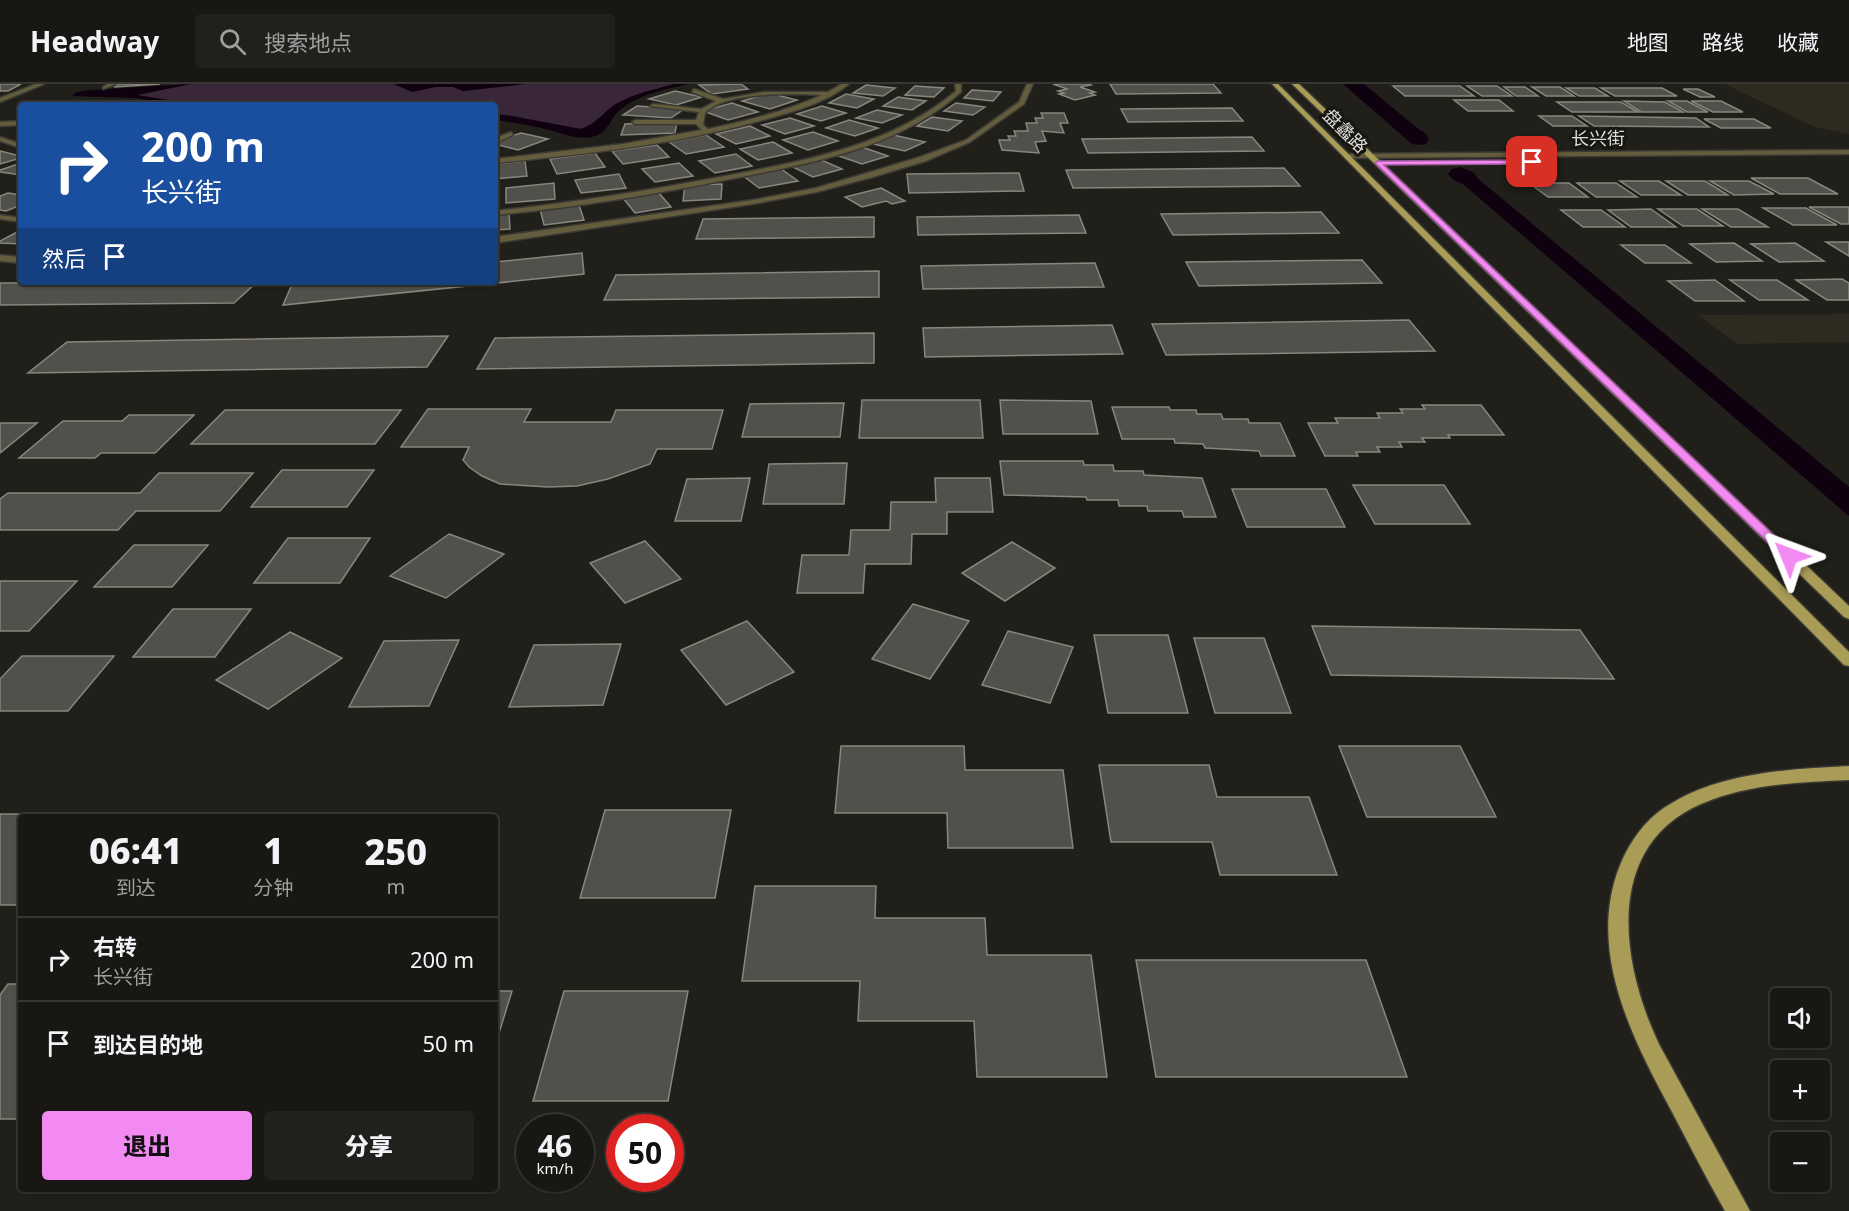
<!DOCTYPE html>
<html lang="zh">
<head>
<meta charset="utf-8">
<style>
  body { margin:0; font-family:"Noto Sans","Noto Sans SC",sans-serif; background:#21201c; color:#f1f3f6; height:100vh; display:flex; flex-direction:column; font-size:22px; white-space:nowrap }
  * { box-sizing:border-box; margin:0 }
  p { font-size:20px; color:#9f9fa0 }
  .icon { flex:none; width:33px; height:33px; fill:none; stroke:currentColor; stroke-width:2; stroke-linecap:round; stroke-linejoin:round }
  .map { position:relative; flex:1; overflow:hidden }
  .details { position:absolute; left:18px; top:730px; width:480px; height:378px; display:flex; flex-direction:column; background:#181713; border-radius:6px; box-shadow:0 2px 4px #0004,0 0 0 2px #363633 }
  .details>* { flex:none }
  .top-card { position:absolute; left:18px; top:18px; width:480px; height:183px; border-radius:6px; box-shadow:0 2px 4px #0004,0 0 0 2px #363633; background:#1a4fa0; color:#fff; overflow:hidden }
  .tools { position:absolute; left:1770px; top:904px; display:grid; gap:12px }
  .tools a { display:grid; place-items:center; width:60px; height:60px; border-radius:6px; background:#181713; box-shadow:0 2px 4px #0004,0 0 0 2px #363633; font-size:30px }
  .speed { position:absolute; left:516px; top:1030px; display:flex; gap:12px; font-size:30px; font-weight:700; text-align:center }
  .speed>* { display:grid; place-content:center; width:78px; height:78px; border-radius:50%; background:#181713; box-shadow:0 2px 4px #0004,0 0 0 2px #363633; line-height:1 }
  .speed small { font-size:15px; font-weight:400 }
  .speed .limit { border:9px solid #d22; background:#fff; color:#111 }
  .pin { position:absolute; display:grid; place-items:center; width:51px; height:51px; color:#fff; margin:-26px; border-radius:12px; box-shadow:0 3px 9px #0006 }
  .me { position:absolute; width:66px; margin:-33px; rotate:314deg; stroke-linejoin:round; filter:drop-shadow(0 0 4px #0008) }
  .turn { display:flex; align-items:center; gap:21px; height:126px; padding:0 24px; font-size:27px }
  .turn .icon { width:78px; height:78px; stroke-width:2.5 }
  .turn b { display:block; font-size:42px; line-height:51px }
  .then { display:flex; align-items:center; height:57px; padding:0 24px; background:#0003; gap:12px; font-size:22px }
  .eta { display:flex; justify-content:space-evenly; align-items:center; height:102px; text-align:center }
  .eta b { font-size:36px; font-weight:800; line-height:42px }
  .cta { display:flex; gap:12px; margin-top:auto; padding:12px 24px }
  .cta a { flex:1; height:69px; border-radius:6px; background:#f38af1; color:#111; font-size:24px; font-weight:800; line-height:69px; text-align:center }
  .cta a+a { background:#21201c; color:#f1f3f6 }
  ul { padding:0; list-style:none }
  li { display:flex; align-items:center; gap:18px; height:84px; padding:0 24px; border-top:2px solid #363633 }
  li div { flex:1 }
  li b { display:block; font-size:22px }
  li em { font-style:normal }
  header { display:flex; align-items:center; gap:36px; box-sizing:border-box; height:84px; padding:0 30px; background:#181713; border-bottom:2px solid #363633 }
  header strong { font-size:28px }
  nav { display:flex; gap:33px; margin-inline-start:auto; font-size:21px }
  .search { width:420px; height:54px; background:#21201c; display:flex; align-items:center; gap:15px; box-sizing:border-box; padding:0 21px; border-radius:6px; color:#9f9fa0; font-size:22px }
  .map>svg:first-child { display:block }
  .built { fill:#2d2a1f }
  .green { fill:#392639 }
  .water { fill:#0f010f }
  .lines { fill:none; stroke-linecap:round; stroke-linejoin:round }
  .canal { fill:#0f010f; fill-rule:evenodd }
  .building { fill:#51504a; stroke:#87867f; stroke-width:1.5 }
  .minor-casing { stroke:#3b3a34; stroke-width:3 }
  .major-casing { stroke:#3b3a34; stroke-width:3 }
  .minor { fill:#645d3d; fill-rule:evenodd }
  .major { fill:#a99c57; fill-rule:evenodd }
  .route { fill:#f38af1; stroke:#9e5a9d; stroke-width:1.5 }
  .labels { text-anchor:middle; stroke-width:6; stroke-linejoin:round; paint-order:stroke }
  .far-street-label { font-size:18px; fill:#deddd9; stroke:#171610 }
</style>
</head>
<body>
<header>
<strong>Headway</strong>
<div class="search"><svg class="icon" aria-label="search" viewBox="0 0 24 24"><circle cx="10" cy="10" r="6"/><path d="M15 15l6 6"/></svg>搜索地点</div>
<nav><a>地图</a><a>路线</a><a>收藏</a></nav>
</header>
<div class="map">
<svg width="1849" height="1127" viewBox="0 0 1849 1127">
  <rect width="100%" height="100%" fill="#201f19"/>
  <!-- built -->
  <g class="built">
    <polygon points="1724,0 1849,0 1849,50 1815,43"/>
    <polygon points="1849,230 1849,258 1737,260 1698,231"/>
  </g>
  <!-- green -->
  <path class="green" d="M 191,0 L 394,0 L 412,8 L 435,3 L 453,3 L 463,7 L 525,0 L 675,0 C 657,5 637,9 620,18 C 605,26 594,44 576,45 L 495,30 L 495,21 L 198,21 L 137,11 Z"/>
  <!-- water -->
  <g class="water">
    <polygon points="191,0 137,11 198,21 177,21 135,14 72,12 76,8 91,6"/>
    <polygon points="394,0 525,0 463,7 453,3 435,3 412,8"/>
    <path d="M 675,0 L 689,0 C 666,5 639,10 620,26 C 610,34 608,49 595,52 C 578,57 562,49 546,45 C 529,41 512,38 495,36 L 495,30 L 506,31 L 581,45 C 595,41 604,27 616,20 C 634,9 656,5 675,0 Z"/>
    <polygon points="1343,0 1364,0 1427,52 1404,53"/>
    <polygon points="1476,93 1849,403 1849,432 1456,94"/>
  </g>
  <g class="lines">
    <!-- canal -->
    <g class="canal">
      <path d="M 1415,46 L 1423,47 L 1429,55 L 1426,60 C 1416,62 1410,61 1404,52 L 1407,47 Z"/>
      <path d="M 1460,83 L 1473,88 L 1477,93 L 1473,98 C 1463,101 1455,99 1448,90 L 1452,85 Z"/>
    </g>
  </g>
  <!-- building -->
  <g class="building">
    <polygon points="0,0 21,0 8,7 0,7"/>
    <polygon points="119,0 160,0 114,3"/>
    <polygon points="741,0 748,5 712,10 699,1"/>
    <polygon points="1053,0 1089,0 1091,1 1080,3 1095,8 1090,9 1095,11 1075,16 1059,10 1064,9 1058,7 1067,5"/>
    <polygon points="1110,0 1213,0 1221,9 1116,10"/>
    <polygon points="866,1 895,4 883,12 853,9"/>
    <polygon points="915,2 944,4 934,13 905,11"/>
    <polygon points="1393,2 1460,2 1474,12 1405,12"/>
    <polygon points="1467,2 1497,2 1512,12 1482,12"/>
    <polygon points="1504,3 1525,3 1538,12 1516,12"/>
    <polygon points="1532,3 1560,3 1574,12 1546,12"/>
    <polygon points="1566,4 1595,4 1608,12 1579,12"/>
    <polygon points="1601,4 1662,4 1677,12 1615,12"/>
    <polygon points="1683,5 1698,5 1715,13 1700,13"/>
    <polygon points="972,6 1001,8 993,17 964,14"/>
    <polygon points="675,7 702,13 676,21 649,15"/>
    <polygon points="769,9 797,16 770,25 742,17"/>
    <polygon points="846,10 874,15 857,24 829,19"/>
    <polygon points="898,13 926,17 912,26 883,22"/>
    <polygon points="1454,16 1499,16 1513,27 1468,27"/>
    <polygon points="121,17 114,21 78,21 85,18"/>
    <polygon points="1624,17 1665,18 1683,28 1641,28"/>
    <polygon points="1668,17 1687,17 1708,28 1687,28"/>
    <polygon points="1691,17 1721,17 1743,28 1713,28"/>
    <polygon points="1557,18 1621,18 1638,28 1572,28"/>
    <polygon points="732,19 758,28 728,36 703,27"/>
    <polygon points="956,19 985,23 973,31 944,27"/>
    <polygon points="637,22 684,25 671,34 623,31"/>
    <polygon points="822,22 846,29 821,37 797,30"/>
    <polygon points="1232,24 1243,37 1128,38 1121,25"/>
    <polygon points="877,26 902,31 882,39 856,34"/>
    <polygon points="1041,29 1064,29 1068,39 1060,39 1064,49 1042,47 1046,57 1035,58 1039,69 1002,66 999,56 1010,56 1008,52 1016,52 1014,47 1028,47 1026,39 1037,39 1035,34 1043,34"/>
    <polygon points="1539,32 1572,32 1587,42 1553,42"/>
    <polygon points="1579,32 1696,34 1709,43 1594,42"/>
    <polygon points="932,33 962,37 948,47 917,42"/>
    <polygon points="790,34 814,42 785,50 762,41"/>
    <polygon points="1704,35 1754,35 1771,44 1721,44"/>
    <polygon points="849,36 878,44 855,52 826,44"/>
    <polygon points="677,38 675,49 621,51 625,40"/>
    <polygon points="750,42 770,52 736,60 716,50"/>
    <polygon points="813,48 838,57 808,66 783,56"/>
    <polygon points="521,49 548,55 518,66 495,60 495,57"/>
    <polygon points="706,51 724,63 686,70 669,58"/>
    <polygon points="893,51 925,58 905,67 873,60"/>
    <polygon points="1252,53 1264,67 1088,69 1082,55"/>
    <polygon points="773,58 792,69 758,76 740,65"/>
    <polygon points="657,61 669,73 623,80 612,67"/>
    <polygon points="862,63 888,72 862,80 836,71"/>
    <polygon points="0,67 21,72 21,74 0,80"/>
    <polygon points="595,69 605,83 557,90 550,75"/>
    <polygon points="736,70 752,82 715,89 699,77"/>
    <polygon points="819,75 842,85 813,93 791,82"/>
    <polygon points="525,77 527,92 495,95 495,80"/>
    <polygon points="21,79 21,91 0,88 0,86"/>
    <polygon points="679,79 693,92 655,98 642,85"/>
    <polygon points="780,84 798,97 759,104 742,91"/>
    <polygon points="1284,84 1300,102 1073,104 1066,86"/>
    <polygon points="1019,89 1024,107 909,109 907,90"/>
    <polygon points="619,90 626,104 581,109 575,96"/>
    <polygon points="1751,94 1808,94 1838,110 1780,110"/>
    <polygon points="1620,97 1659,97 1681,111 1641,111"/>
    <polygon points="1666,97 1705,97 1728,111 1688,111"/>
    <polygon points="1710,97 1749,97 1774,110 1734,111"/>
    <polygon points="554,99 555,115 506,119 506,104"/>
    <polygon points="1529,99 1569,99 1588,113 1548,113"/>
    <polygon points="1577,99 1616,99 1637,113 1596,113"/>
    <polygon points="722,100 721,115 683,117 685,101"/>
    <polygon points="881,104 905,117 892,120 886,117 862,123 845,113"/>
    <polygon points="8,109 21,111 21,121 6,127 0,126 0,112"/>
    <polygon points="659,109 671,123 635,129 623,114"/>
    <polygon points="579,121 584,136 544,141 540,125"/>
    <polygon points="1809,123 1849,123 1849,140 1841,140"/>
    <polygon points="1763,124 1806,124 1837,141 1793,141"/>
    <polygon points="1651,125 1676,143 1631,143 1608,126"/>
    <polygon points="1658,125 1697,125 1723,142 1683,142"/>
    <polygon points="1702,125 1738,125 1768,143 1731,143"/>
    <polygon points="1561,126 1601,126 1625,143 1583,143"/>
    <polygon points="509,128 510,145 495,146 495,129"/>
    <polygon points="1321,128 1339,149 1173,151 1161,130"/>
    <polygon points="1079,131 1086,149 918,151 917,133"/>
    <polygon points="874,133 874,153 696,155 703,135"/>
    <polygon points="21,146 21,160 0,159 0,157"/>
    <polygon points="1826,158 1849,158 1849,172"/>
    <polygon points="1734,159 1762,177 1716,178 1690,160"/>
    <polygon points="1795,159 1824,177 1779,178 1751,160"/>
    <polygon points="1621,161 1665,161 1691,179 1645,179"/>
    <polygon points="582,169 584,190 283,221 293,198 495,198 495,178"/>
    <polygon points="1362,176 1382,199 1199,202 1186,178"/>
    <polygon points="1095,179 1104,203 923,205 921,182"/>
    <polygon points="879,187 879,213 604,216 616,191"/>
    <polygon points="1842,195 1849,199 1849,216 1827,216 1796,196"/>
    <polygon points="1715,196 1744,217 1695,217 1668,197"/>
    <polygon points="1730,196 1777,196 1808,216 1759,216"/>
    <polygon points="257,198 234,219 0,221 0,199"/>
    <polygon points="1409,236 1435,267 1166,271 1152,240"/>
    <polygon points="1112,241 1123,270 925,273 923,244"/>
    <polygon points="874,249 874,279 477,285 495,254"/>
    <polygon points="448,252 427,283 28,289 67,258"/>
    <polygon points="862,316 980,316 983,354 859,354"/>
    <polygon points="1000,316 1091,317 1098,350 1003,350"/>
    <polygon points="844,319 840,353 742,353 750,320"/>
    <polygon points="1422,321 1481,321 1504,351 1448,351 1450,354 1422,354 1425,358 1399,358 1402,363 1377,363 1380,368 1356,368 1358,372 1325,372 1308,339 1338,339 1335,334 1380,334 1377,329 1403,329 1400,325 1425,325"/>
    <polygon points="1112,323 1169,323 1170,326 1196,326 1197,330 1221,330 1223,335 1248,335 1249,339 1280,339 1295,372 1261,372 1259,367 1205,364 1203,360 1175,359 1174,355 1122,355"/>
    <polygon points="428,325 531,325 524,338 611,338 616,326 723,326 712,365 657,365 650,380 608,395 577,402 548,403 500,400 482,392 469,383 463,376 469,363 401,363"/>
    <polygon points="225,326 401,326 375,360 191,360"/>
    <polygon points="129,331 194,331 155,369 101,369 95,374 19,374 63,337 122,337"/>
    <polygon points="0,339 37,339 0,369"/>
    <polygon points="1000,377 1083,377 1084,381 1113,381 1114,387 1143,387 1144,391 1202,394 1216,433 1184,433 1182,427 1148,427 1147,422 1119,422 1118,416 1087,416 1086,413 1004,411"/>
    <polygon points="847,379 844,420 763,420 769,380"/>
    <polygon points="282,386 374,386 347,423 251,423"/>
    <polygon points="159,389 253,389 220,427 136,427 118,446 0,446 0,415 8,409 140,409"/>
    <polygon points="750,394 741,437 675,437 687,395"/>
    <polygon points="935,394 990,394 993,428 947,428 947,450 912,450 911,480 865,480 863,509 797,509 802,471 849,471 851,446 890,446 891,418 936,418"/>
    <polygon points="1353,401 1444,401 1470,440 1375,440"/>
    <polygon points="1232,405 1326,405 1345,443 1247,443"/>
    <polygon points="449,450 504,470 446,514 390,492"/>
    <polygon points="288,454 370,454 340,499 254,499"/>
    <polygon points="645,457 681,495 625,519 590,479"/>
    <polygon points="1012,458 1055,484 1005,517 962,489"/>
    <polygon points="134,461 208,461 172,503 94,503"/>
    <polygon points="0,497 77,497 29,547 0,547"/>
    <polygon points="913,520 969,537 930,595 872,575"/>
    <polygon points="173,525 251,525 215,573 133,573"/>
    <polygon points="747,537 794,588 726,621 681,566"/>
    <polygon points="1312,542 1580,546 1614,595 1331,591"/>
    <polygon points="1008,547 1073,563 1050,619 982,601"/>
    <polygon points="290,548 342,574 268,625 216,596"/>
    <polygon points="1094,551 1168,551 1188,629 1108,629"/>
    <polygon points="1194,554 1264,554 1291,629 1215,629"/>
    <polygon points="459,556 429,622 349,623 384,557"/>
    <polygon points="621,560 603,621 509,623 534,561"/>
    <polygon points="22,572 114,572 68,627 0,627 0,595"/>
    <polygon points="841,662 964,662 965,686 1063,686 1073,764 948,764 947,729 835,729"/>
    <polygon points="1339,662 1460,662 1496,733 1367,733"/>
    <polygon points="1099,681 1209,681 1217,713 1309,713 1337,791 1220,791 1212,758 1111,758"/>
    <polygon points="605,726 731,726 715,814 580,814"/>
    <polygon points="0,730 158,730 156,734 21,734 21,821 0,821"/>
    <polygon points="755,802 876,802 875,834 985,834 987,871 1091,871 1107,993 977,993 974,937 858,937 860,897 742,897"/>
    <polygon points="1136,876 1366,876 1407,993 1156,993"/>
    <polygon points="8,900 21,900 21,1035 0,1035 0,911"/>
    <polygon points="495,907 512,907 495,962"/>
    <polygon points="564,907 688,907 668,1017 533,1017"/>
  </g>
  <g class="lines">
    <!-- minor casing -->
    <g class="minor-casing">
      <g id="minor">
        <polygon points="36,0 44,0 0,18 0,14"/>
        <polygon points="108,0 116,0 103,5 103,3"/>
        <path d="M 842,0 L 849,0 C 827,18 796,27 770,34 C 680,60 588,70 495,79 L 495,75 L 623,60 L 702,46 L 696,40 L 635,40 L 632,38 L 635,36 L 696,36 L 699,28 L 650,22 L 653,20 L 701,25 L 716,17 L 692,8 L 694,5 L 723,15 L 764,8 L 828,8 ZM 799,10 L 822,11 C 786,27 747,37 708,45 L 703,41 L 705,29 C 722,11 771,10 799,10 Z"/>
        <path d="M 955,0 L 961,0 L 961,8 C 895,67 805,80 721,97 C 646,112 571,124 495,131 L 495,127 C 571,119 645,107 720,93 C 802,77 890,63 956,7 Z"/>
        <polygon points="1027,0 1033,0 1024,20 970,58 926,77 873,93 817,108 753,120 495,159 495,153 753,116 816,104 867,89 920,73 966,56 1019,18"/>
        <polygon points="21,37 21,41 0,42 0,38"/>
        <polygon points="511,48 513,51 495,59 495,54"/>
        <polygon points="0,53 21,60 21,64 0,57"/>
        <polygon points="1849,66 1849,70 1347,74 1343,72 1347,70"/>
        <polygon points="0,131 21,134 21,138 0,135"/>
        <polygon points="0,171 21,173 21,179 0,177"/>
      </g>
    </g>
    <!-- major casing -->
    <g class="major-casing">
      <g id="major">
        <polygon points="1272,0 1278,0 1849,568 1849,582 1844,581"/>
        <polygon points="1292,0 1299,0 1849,522 1849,535 1844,533"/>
        <path d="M 1849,682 L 1849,696 C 1800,698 1747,700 1701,720 C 1602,763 1621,882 1660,962 L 1750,1127 L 1725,1127 C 1706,1094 1689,1060 1671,1026 C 1630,950 1583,859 1624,772 C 1635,750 1650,731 1672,719 C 1723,688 1791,685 1849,682 Z"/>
      </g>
    </g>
    <!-- minor -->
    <use href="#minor" class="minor"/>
    <!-- major -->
    <use href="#major" class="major"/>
  </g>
  <!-- route -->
  <polygon class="route" points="1534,76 1532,80 1384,81 1794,470 1795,472 1794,475 1785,475 1375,79 1378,77"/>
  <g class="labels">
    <!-- far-street labels -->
    <g class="far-street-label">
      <text transform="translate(1345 47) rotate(45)" y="6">盘蠡路</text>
      <text x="1598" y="61">长兴街</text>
    </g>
  </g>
</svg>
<div class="tools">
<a><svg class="icon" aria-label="sound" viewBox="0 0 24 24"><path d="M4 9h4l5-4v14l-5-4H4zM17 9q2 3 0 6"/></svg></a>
<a>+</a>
<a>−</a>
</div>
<div class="speed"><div>46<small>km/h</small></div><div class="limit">50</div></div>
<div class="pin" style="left:1532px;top:78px;background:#d93025"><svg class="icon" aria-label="arrive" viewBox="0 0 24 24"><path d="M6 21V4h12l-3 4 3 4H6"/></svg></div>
<svg class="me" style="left:1789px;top:472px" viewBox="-20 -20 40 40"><path d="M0-17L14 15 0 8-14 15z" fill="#f38af1" stroke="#fff" stroke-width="4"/></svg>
<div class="top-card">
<div class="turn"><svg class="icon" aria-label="right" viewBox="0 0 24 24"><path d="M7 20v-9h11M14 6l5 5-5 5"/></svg><div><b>200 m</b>长兴街</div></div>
<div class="then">然后<svg class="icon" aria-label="arrive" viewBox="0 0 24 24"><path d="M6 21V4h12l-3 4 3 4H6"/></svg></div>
</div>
<section class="details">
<div class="eta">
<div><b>06:41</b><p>到达</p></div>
<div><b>1</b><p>分钟</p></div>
<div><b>250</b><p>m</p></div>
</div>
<ul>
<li><svg class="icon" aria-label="right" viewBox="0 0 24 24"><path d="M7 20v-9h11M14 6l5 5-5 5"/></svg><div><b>右转</b><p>长兴街</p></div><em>200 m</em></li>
<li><svg class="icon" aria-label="arrive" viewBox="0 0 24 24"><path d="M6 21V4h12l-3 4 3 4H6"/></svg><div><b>到达目的地</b></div><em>50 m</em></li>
</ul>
<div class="cta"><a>退出</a><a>分享</a></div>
</section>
</div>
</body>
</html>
